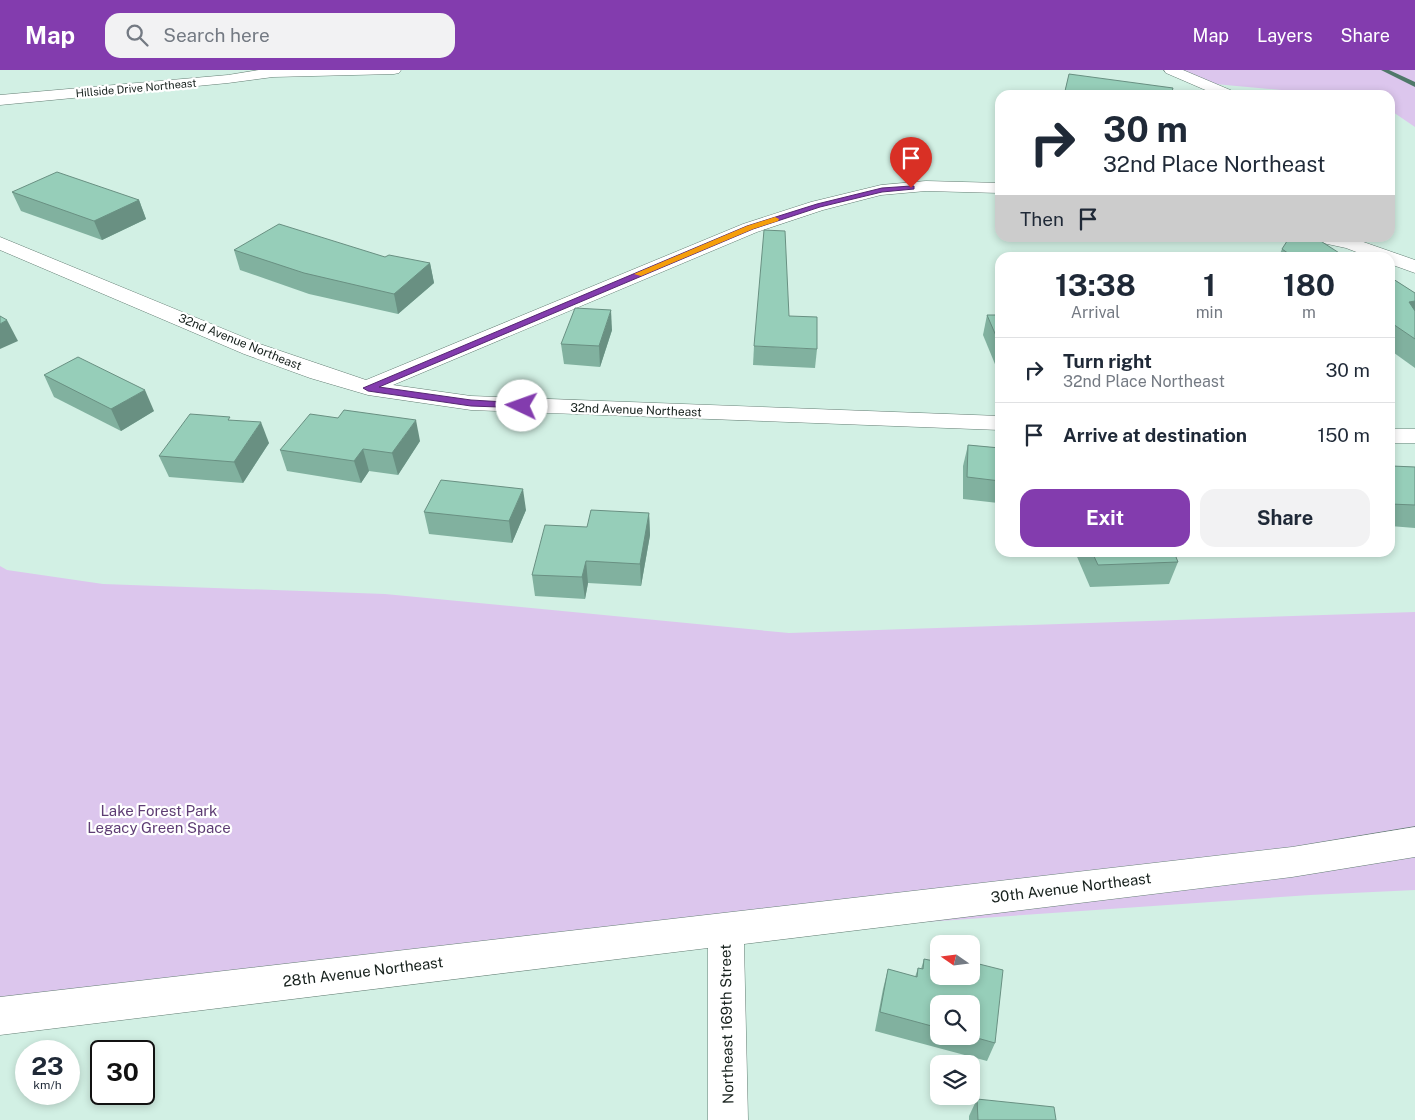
<!DOCTYPE html>
<html lang="en">
<head>
<meta charset="utf-8">
<style>
  body { margin:0; font-family:"Public Sans",sans-serif; background:#f2f2f3; color:#1f2937; height:100vh; display:flex; flex-direction:column; font-size:19px; white-space:nowrap }
  * { box-sizing:border-box; margin:0 }
  p { font-size:16px; color:#747a83 }
  .icon { flex:none; width:28px; height:28px; fill:none; stroke:currentColor; stroke-width:2; stroke-linecap:round; stroke-linejoin:round }
  .map { position:relative; flex:1; overflow:hidden }
  .details { position:absolute; left:995px; top:182px; width:400px; height:305px; display:flex; flex-direction:column; background:#fff; border-radius:15px; box-shadow:0 2px 8px #0003 }
  .details>* { flex:none }
  .top-card { position:absolute; left:995px; top:20px; width:400px; height:152px; border-radius:15px; box-shadow:0 2px 8px #0003; background:#fff; color:#1f2937; overflow:hidden }
  .needle { width:32px; rotate:284deg }
  .controls { position:absolute; left:930px; top:865px; display:grid; gap:10px }
  .controls a { display:grid; place-items:center; width:50px; height:50px; border-radius:10px; background:#fff; box-shadow:0 2px 8px #0003; font-size:25px }
  .speed { position:absolute; left:15px; top:970px; display:flex; gap:10px; font-size:25px; font-weight:700; text-align:center }
  .speed>* { display:grid; place-content:center; width:65px; height:65px; border-radius:50%; background:#fff; box-shadow:0 2px 8px #0003; line-height:1 }
  .speed small { font-size:12px; font-weight:400 }
  .speed .limit { border:2px solid #111; border-radius:8px; background:#fff; color:#111 }
  .pin { position:absolute; display:grid; place-items:center; width:42px; height:42px; color:#fff; margin:-51px -21px; border-radius:50% 50% 50% 0; rotate:-45deg; box-shadow:0 0 5px #0007 }
  .pin .icon { rotate:45deg }
  .me { position:absolute; width:55px; margin:-28px; rotate:273deg; stroke-linejoin:round; filter:drop-shadow(0 0 4px #0008) }
  .turn { display:flex; align-items:center; gap:18px; height:105px; padding:0 25px; font-size:22px }
  .turn .icon { width:65px; height:65px; stroke-width:2.5 }
  .turn b { display:block; font-size:35px; line-height:42px }
  .then { display:flex; align-items:center; height:48px; padding:0 25px; background:#0003; gap:10px; font-size:19px }
  .eta { display:flex; justify-content:space-evenly; align-items:center; height:85px; text-align:center }
  .eta b { font-size:30px; font-weight:700; line-height:35px }
  .cta { display:flex; gap:10px; margin-top:auto; padding:10px 25px }
  .cta a { flex:1; height:58px; border-radius:15px; background:#833cae; color:#fff; font-size:20px; font-weight:700; line-height:58px; text-align:center }
  .cta a+a { background:#f2f2f3; color:#1f2937 }
  ul { padding:0; list-style:none }
  li { display:flex; align-items:center; gap:15px; height:65px; padding:0 25px; border-top:1px solid #e0e1e3 }
  li div { flex:1 }
  li b { display:block; font-size:19px }
  li em { font-style:normal }
  header { display:flex; align-items:center; gap:30px; box-sizing:border-box; height:70px; padding:0 25px; background:#833cae; color:#fff }
  header strong { font-size:24px }
  nav { display:flex; gap:28px; margin-inline-start:auto; font-size:18px }
  .search { width:350px; height:45px; background:#f2f2f3; display:flex; align-items:center; gap:12px; box-sizing:border-box; padding:0 18px; border-radius:15px; color:#747a83; font-size:19px }
  .map>svg:first-child { display:block }
  .green { fill:#dcc6ed }
  .lines { fill:none; stroke-linecap:round; stroke-linejoin:round }
  .stream { fill:#4f7869; fill-rule:evenodd }
  .street-casing { stroke:#647e74; stroke-width:1 }
  .street { fill:#fff; fill-rule:evenodd }
  .wall { fill:#81b19f; fill-rule:evenodd }
  .shaded-wall { fill:#699082 }
  .building { fill:#96ceb9; stroke:#699082 }
  .route { fill:#833cae; stroke:#552771 }
  .slow { fill:#f59e0b }
  .labels { text-anchor:middle; stroke-width:4.5; stroke-linejoin:round; paint-order:stroke }
  .far-street-label { font-size:11px; fill:#16201c; stroke:#fff }
  .street-label { font-size:12px; fill:#16201c; stroke:#fff }
  .near-park-label { font-size:15px; fill:#5e3d74; stroke:#fff }
  .near-street-label { font-size:15px; fill:#16201c; stroke:#fff }
</style>
</head>
<body>
<header>
<strong>Map</strong>
<div class="search"><svg class="icon" aria-label="search" viewBox="0 0 24 24"><circle cx="10" cy="10" r="6"/><path d="M15 15l6 6"/></svg>Search here</div>
<nav><a>Map</a><a>Layers</a><a>Share</a></nav>
</header>
<div class="map">
<svg width="1415" height="1050" viewBox="0 0 1415 1050">
  <rect width="100%" height="100%" fill="#d2f0e4"/>
  <!-- green -->
  <g class="green">
    <polygon points="1171,0 1415,0 1415,57 1390,40 1390,25 1337,25 1204,13"/>
    <polygon points="0,496 7,500 103,514 385,524 789,563 1415,542 1415,820 1310,825 725,866 0,951"/>
  </g>
  <g class="lines">
    <!-- stream -->
    <polygon class="stream" points="1381,0 1389,0 1415,12 1415,17"/>
    <!-- street casing -->
    <g class="street-casing">
      <g id="street">
        <polygon points="259,0 401,0 399,3 394,4 273,7 228,13 0,35 0,25 228,5"/>
        <polygon points="1164,0 1183,0 1235,22 1238,25 1217,25 1166,3"/>
        <polygon points="926,111 1000,113 1000,123 926,121 881,125 823,140 757,162 393,315 471,326 1000,346 1000,360 471,340 368,325 310,308 244,284 0,180 0,167 260,274 366,310 743,154 811,132 881,115"/>
        <polygon points="1316,168 1352,168 1415,190 1415,203 1390,194 1390,188 1372,188 1346,178 1318,172"/>
        <rect x="1390" y="359" width="25" height="14"/>
        <polygon points="1415,757 1415,787 1292,807 744,874 748,1050 708,1050 708,878 0,965 0,927 1292,777"/>
      </g>
    </g>
    <!-- street -->
    <use href="#street" class="street"/>
  </g>
  <!-- wall -->
  <g class="wall">
    <polygon points="1069,4 1171,25 1064,25"/>
    <polygon points="12,122 139,130 146,149 102,170 21,141"/>
    <polygon points="1282,179 1347,188 1278,188"/>
    <polygon points="234,180 385,187 430,193 434,213 398,244 309,224 240,200"/>
    <polygon points="1390,207 1415,223 1415,298 1390,280"/>
    <polygon points="987,245 1000,245 1000,299 997,299 983,265"/>
    <polygon points="612,260 600,297 564,294 561,274"/>
    <polygon points="754,276 817,279 815,298 753,295"/>
    <polygon points="44,305 154,341 121,361 54,327"/>
    <polygon points="231,350 269,373 243,413 169,407 159,386"/>
    <polygon points="420,371 398,405 369,401 361,413 287,401 280,380"/>
    <polygon points="968,375 1000,378 1000,424 998,433 963,429 963,396"/>
    <polygon points="1392,396 1415,397 1415,458 1390,456 1390,399"/>
    <polygon points="526,440 512,473 429,464 424,442"/>
    <polygon points="649,443 650,465 641,516 588,513 585,529 535,526 532,505 587,457"/>
    <polygon points="1075,482 1174,482 1178,492 1169,514 1090,517"/>
    <path d="M 924,889 L 995,973 L 987,991 L 875,961 L 883,919 L 888,899 L 915,907 L 918,898 L 921,899 ZM 939,934 L 971,966 L 939,966 Z"/>
    <polygon points="977,1029 1056,1050 969,1050 969,1046"/>
  </g>
  <!-- shaded-wall -->
  <g class="shaded-wall">
    <polygon points="139,130 146,149 102,170 94,151"/>
    <polygon points="430,193 434,213 398,244 394,224"/>
    <polygon points="1415,231 1415,248 1409,232"/>
    <polygon points="611,240 612,260 600,297 599,276"/>
    <polygon points="7,250 18,271 0,279 0,254"/>
    <polygon points="145,320 154,341 121,361 111,339"/>
    <polygon points="416,350 420,371 398,405 392,383"/>
    <polygon points="261,352 269,373 243,413 234,392"/>
    <polygon points="363,379 369,401 361,413 354,391"/>
    <polygon points="523,419 526,440 512,473 509,451"/>
    <polygon points="649,443 650,465 641,516 640,494"/>
    <polygon points="586,491 588,513 585,529 582,507"/>
  </g>
  <!-- building -->
  <g class="building">
    <polygon points="1069,4 1173,18 1171,25 1078,25 1065,21"/>
    <polygon points="57,102 139,130 94,151 12,122"/>
    <polygon points="279,154 385,187 389,185 430,193 394,224 304,203 234,180"/>
    <polygon points="764,160 785,161 789,246 817,247 817,279 754,276"/>
    <polygon points="1289,168 1316,168 1347,188 1295,188 1282,179"/>
    <polygon points="1390,207 1415,223 1415,231 1409,232 1415,241 1415,269 1390,252"/>
    <polygon points="575,238 611,240 599,276 561,274"/>
    <polygon points="987,245 1000,245 1000,275"/>
    <polygon points="0,246 7,250 0,254"/>
    <polygon points="78,287 145,320 111,339 44,305"/>
    <polygon points="344,340 416,350 392,383 363,379 354,391 280,380 310,344 338,348"/>
    <polygon points="190,344 230,347 228,350 261,352 234,392 159,386"/>
    <polygon points="968,375 1000,378 1000,411 967,407"/>
    <polygon points="1392,396 1415,397 1415,435 1390,434 1390,399 1393,400"/>
    <polygon points="441,410 523,419 509,451 424,442"/>
    <polygon points="591,440 649,443 640,494 586,491 582,507 532,505 545,455 587,457"/>
    <polygon points="1092,482 1174,482 1178,492 1098,495"/>
    <polygon points="924,889 939,892 939,906 971,906 971,892 1003,900 995,973 970,966 971,966 971,934 939,934 939,958 880,942 888,899 917,907 918,898 923,899"/>
    <polygon points="977,1029 1054,1037 1056,1050 978,1050"/>
  </g>
  <!-- route -->
  <polygon class="route" points="911,116 914,116 914,119 882,122 820,137 753,159 379,317 471,330 522,333 526,334 526,338 471,336 368,321 363,318 747,156 817,134 882,118"/>
  <!-- slow -->
  <polygon class="slow" points="775,147 779,149 778,151 753,159 641,206 634,204 747,156"/>
  <g class="labels">
    <!-- far-street labels -->
    <g class="far-street-label">
      <text transform="translate(136 18) rotate(-5)" y="4">Hillside Drive Northeast</text>
    </g>
    <!-- street labels -->
    <g class="street-label">
      <text transform="translate(240 272) rotate(22)" y="4">32nd Avenue Northeast</text>
      <text transform="translate(636 340) rotate(2)" y="4">32nd Avenue Northeast</text>
    </g>
    <!-- near-park labels -->
    <g class="near-park-label">
      <text x="159" y="746">Lake Forest Park<tspan x="159" dy="17">Legacy Green Space</tspan></text>
    </g>
    <!-- near-street labels -->
    <g class="near-street-label">
      <text transform="translate(1071 818) rotate(-7)" y="5">30th Avenue Northeast</text>
      <text transform="translate(363 902) rotate(-7)" y="5">28th Avenue Northeast</text>
      <text transform="translate(727 954) rotate(-91)" y="5">Northeast 169th Street</text>
    </g>
  </g>
</svg>
<div class="controls">
<a><svg class="needle" viewBox="-14 -14 28 28"><path d="M0-13l5 13h-10z" fill="#e53935"/><path d="M0 13l5-13h-10z" fill="#747a83"/></svg></a>
<a><svg class="icon" aria-label="search" viewBox="0 0 24 24"><circle cx="10" cy="10" r="6"/><path d="M15 15l6 6"/></svg></a>
<a><svg class="icon" aria-label="layers" viewBox="0 0 24 24"><path d="M12 4l9 5-9 5-9-5zM3 14l9 5 9-5"/></svg></a>
</div>
<div class="speed"><div>23<small>km/h</small></div><div class="limit">30</div></div>
<div class="pin" style="left:911px;top:118px;background:#d93025"><svg class="icon" aria-label="arrive" viewBox="0 0 24 24"><path d="M6 21V4h12l-3 4 3 4H6"/></svg></div>
<svg class="me" style="left:522px;top:336px" viewBox="-20 -20 40 40"><circle r="19" fill="#fff"/><path d="M0-13L10 11 0 6-10 11z" fill="#833cae"/></svg>
<div class="top-card">
<div class="turn"><svg class="icon" aria-label="right" viewBox="0 0 24 24"><path d="M7 20v-9h11M14 6l5 5-5 5"/></svg><div><b>30 m</b>32nd Place Northeast</div></div>
<div class="then">Then<svg class="icon" aria-label="arrive" viewBox="0 0 24 24"><path d="M6 21V4h12l-3 4 3 4H6"/></svg></div>
</div>
<section class="details">
<div class="eta">
<div><b>13:38</b><p>Arrival</p></div>
<div><b>1</b><p>min</p></div>
<div><b>180</b><p>m</p></div>
</div>
<ul>
<li><svg class="icon" aria-label="right" viewBox="0 0 24 24"><path d="M7 20v-9h11M14 6l5 5-5 5"/></svg><div><b>Turn right</b><p>32nd Place Northeast</p></div><em>30 m</em></li>
<li><svg class="icon" aria-label="arrive" viewBox="0 0 24 24"><path d="M6 21V4h12l-3 4 3 4H6"/></svg><div><b>Arrive at destination</b></div><em>150 m</em></li>
</ul>
<div class="cta"><a>Exit</a><a>Share</a></div>
</section>
</div>
</body>
</html>
